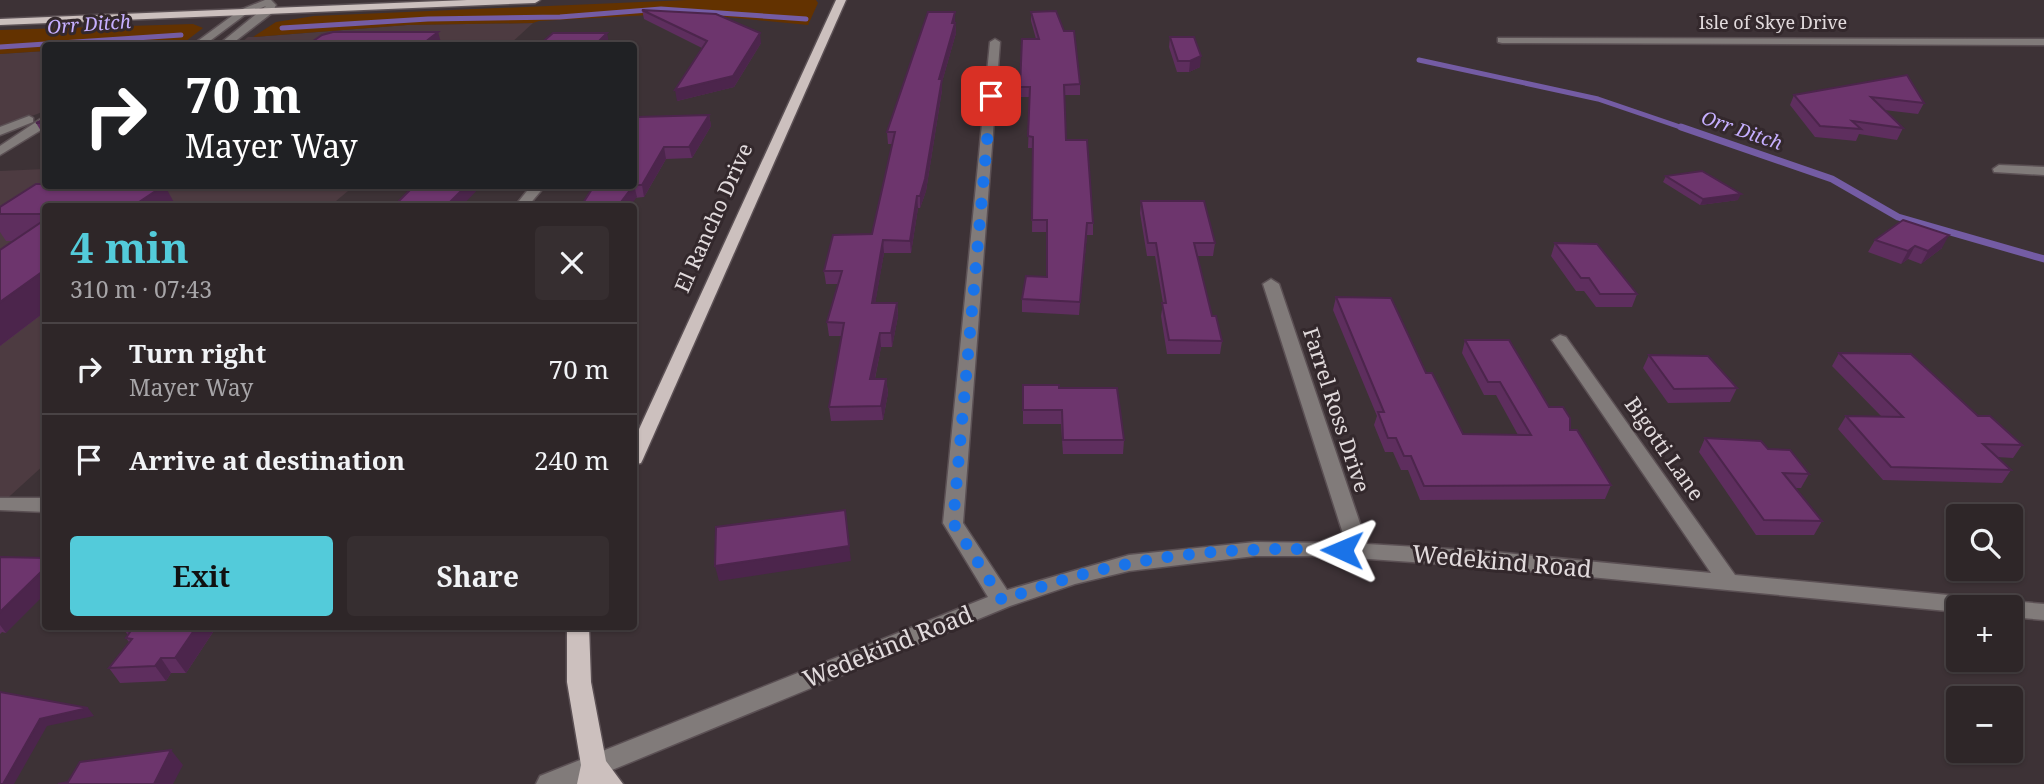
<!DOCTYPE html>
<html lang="en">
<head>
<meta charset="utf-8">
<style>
  body { margin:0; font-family:"Noto Serif",serif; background:#362e30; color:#f1f3f6; height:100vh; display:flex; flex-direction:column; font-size:26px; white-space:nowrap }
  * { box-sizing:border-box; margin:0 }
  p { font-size:23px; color:#a7a5a8 }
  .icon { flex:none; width:38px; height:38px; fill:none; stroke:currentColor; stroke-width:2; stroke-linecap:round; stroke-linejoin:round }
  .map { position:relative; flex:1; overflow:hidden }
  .panel { position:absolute; left:42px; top:203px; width:595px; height:427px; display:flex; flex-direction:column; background:#2e2628; border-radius:7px; box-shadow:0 2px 5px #0004,0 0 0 2px #494345 }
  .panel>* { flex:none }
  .banner { position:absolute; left:42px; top:42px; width:595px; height:147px; border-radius:7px; box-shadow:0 2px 5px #0004,0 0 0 2px #494345; background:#202124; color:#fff; overflow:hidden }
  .fabs { position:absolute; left:1946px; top:504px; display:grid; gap:14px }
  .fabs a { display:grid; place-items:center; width:77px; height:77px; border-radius:7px; background:#2e2628; box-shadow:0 2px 5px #0004,0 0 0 2px #494345; font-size:35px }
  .pin { position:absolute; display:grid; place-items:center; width:60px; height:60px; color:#fff; margin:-30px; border-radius:14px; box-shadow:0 4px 10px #0006 }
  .me { position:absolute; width:77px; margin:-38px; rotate:271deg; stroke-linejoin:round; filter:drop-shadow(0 0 5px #0008) }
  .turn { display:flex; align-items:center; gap:24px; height:147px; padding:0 28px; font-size:32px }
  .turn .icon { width:91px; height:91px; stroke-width:2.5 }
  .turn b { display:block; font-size:49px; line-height:60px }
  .round { display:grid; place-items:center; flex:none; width:74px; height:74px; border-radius:7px; background:#362e30 }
  .summary { display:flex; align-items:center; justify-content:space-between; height:119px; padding:0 28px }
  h1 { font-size:42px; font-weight:700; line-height:52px; color:#53cbda }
  .button { display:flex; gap:14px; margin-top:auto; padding:14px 28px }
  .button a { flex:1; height:80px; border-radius:7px; background:#53cbda; color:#111; font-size:28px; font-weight:700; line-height:80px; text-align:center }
  .button a+a { background:#362e30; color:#f1f3f6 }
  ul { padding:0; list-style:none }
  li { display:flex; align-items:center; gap:21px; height:91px; padding:0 28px; border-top:2px solid #494345 }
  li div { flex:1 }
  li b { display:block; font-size:26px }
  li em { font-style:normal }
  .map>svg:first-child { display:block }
  .built { fill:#4d3b41 }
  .green { fill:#633200 }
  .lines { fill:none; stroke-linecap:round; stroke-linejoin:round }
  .stream-far1 { stroke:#745ca4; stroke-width:5 }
  .stream { stroke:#745ca4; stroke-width:7 }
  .minor-casing { stroke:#5b5054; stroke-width:3 }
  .major-casing { stroke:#5b5054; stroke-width:3 }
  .minor { fill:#817b7a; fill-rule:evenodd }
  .major { fill:#ccc0be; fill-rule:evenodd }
  .wall { fill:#5e2e5e }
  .shaded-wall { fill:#4c254c }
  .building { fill:#6d356d; stroke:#4c254c; stroke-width:2 }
  .route { stroke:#1a73e8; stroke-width:12; stroke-dasharray:0 21.6 }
  .labels { text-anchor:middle; stroke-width:6; stroke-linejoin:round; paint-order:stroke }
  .far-street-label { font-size:18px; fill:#e2dbdd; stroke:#33282c }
  .far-water-label { font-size:19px; font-style:italic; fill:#c6afff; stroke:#33282c }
  .street-label { font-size:21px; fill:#e2dbdd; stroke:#33282c }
  .near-street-label { font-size:24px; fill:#e2dbdd; stroke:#33282c }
</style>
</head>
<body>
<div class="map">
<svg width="2044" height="784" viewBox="0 0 2044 784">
  <rect width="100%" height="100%" fill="#3d3236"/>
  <!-- built -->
  <g class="built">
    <polygon points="533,23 509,45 237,46 248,37 253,37 407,25"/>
    <polygon points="45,51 45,111 0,128 0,54"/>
    <polygon points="45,169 46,186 354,186 330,206 46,206 45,464 0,505 0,171"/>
  </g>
  <!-- green -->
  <g class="green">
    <polygon points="687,0 816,0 818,3 808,25 686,13 539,21 533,23 407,25 253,37 276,22 314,16"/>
    <polygon points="193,24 203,28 186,41 125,46 46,46 45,51 0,54 0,30"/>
  </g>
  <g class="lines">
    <!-- stream-far1 -->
    <g class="stream-far1">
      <polyline points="282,28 428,19 560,17 661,9 806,19"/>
      <polyline points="0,47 181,35"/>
      <polyline points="1419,60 1598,99 1686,129"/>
    </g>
    <!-- stream -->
    <polyline class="stream" points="1681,127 1832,179 1898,217 2044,259"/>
    <!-- minor casing -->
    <g class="minor-casing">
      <g id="minor">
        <polygon points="265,0 271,0 276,5 272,13 229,46 217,46 266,6 246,14 203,46 191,46 240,10"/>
        <polygon points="1498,38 2044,39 2044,45 1502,43 1498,42"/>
        <polygon points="995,39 1000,42 963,523 1007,590 1129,555 1255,542 1346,543 1263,284 1271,279 1279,284 1367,544 1484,551 1711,573 1552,340 1560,335 1566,337 1735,575 1991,599 1999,601 2002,606 2011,601 2044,604 2044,620 2011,617 2011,607 1958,607 1958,612 1484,567 1326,556 1255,556 1129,571 1075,584 1010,606 578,784 536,784 540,776 988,597 943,523 990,42"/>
        <polygon points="29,116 33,118 33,122 0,135 0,127"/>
        <polygon points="42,118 46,118 46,127 0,155 0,146"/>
        <polygon points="1999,165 2044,167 2044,175 1994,172 1993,169"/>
        <polygon points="531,186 545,186 528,206 515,206"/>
        <polygon points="0,498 46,498 46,512 0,510"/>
      </g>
    </g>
    <!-- major casing -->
    <g class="major-casing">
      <g id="major">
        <polygon points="467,0 540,0 535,3 0,25 0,19"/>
        <polygon points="836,0 846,0 643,459 641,463 634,465 634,440"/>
        <polygon points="567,626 589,626 591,682 606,761 623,784 577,784 581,765 567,682"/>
      </g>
    </g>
    <!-- minor -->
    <use href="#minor" class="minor"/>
    <!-- major -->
    <use href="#major" class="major"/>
  </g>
  <!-- wall -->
  <g class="wall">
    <polygon points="642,10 761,43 734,87 677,101 702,48 644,19"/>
    <polygon points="1031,12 1080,84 1080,95 1064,95 1066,140 1093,223 1093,235 1087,235 1079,315 1022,312 1022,299 1047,277 1047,232 1032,232 1033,148 1028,148 1030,97 1020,97 1020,87 1036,39 1031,21"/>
    <polygon points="955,23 956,33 942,82 942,90 926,191 920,208 918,208 911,253 884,253 875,303 897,303 898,316 892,347 881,347 875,379 886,379 888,393 883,420 831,421 829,407 842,336 829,336 827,322 838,284 826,284 824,271 872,234 892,144 888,144 887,132"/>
    <polygon points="1170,37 1200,67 1189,72 1177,72 1169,47"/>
    <polygon points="1907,75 1924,103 1918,114 1884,110 1903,128 1897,140 1859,134 1856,141 1815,137 1790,105 1794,95"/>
    <polygon points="709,115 711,126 692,158 666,159 644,197 583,203 634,123"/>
    <polygon points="46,118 46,139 36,123"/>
    <polygon points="1666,176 1738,200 1700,205 1663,182"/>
    <polygon points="1141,201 1215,243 1213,256 1197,256 1212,316 1222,341 1220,354 1167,354 1161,316 1163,303 1155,256 1147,256 1140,213"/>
    <polygon points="46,206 46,311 0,346 13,241 6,241 0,232 0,207"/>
    <polygon points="1875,240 1942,248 1921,264 1908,259 1901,264 1868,252"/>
    <polygon points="1555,243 1637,294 1632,307 1596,307 1584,291 1576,291 1551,256"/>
    <polygon points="1336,297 1426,373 1463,434 1518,435 1496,395 1484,395 1462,353 1465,340 1549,407 1570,430 1611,485 1605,499 1420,500 1408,470 1401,470 1393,452 1385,452 1374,425 1377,416 1333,310"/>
    <polygon points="1839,353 1978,416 2022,445 2013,458 1997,457 2011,470 2002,483 1883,480 1838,429 1846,416 1882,417 1832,366"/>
    <polygon points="1649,355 1737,388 1730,402 1668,403 1643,368"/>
    <polygon points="1023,385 1059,388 1124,440 1123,454 1063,454 1061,424 1023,424"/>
    <polygon points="1705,438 1768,449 1809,474 1801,488 1795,488 1822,521 1814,535 1756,535 1699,452"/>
    <polygon points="0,557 6,633 2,632 0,634"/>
    <polygon points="121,626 217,626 186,673 171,673 166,681 120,683 109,668 129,642 126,638 128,635"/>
  </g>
  <!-- shaded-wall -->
  <g class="shaded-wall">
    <polygon points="955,12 955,22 954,28 955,23 956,33 942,82 942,90 926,191 920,208 920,196 939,79"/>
    <polygon points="438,32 442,46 420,46"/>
    <polygon points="607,33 609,43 606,46 594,46"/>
    <polygon points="760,33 761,43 734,87 677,101 675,90"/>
    <polygon points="1201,56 1200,67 1189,72 1190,61"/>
    <polygon points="709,115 711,126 692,158 689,147"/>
    <polygon points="664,147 666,159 644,197 642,185"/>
    <polygon points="634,185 637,197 630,206 618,206"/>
    <polygon points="163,186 165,186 176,206 133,206"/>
    <polygon points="466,186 481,186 462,206 446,206"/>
    <polygon points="1741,194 1738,200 1700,205 1703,199"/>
    <polygon points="917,196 918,208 911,253 910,241"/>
    <polygon points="1087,223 1087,235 1079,315 1080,302"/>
    <polygon points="1949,235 1942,248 1921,264 1928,251"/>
    <polygon points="883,240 884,253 873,316 872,303"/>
    <polygon points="1915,246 1908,259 1901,264 1908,251"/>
    <polygon points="46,269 46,311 0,346 0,302"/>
    <polygon points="897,303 898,316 892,347 891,333"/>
    <polygon points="880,333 881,347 872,393 870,379"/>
    <polygon points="886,379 888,393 883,420 881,406"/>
    <polygon points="845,510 851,561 719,581 715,566"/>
    <polygon points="46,567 46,593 6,633 0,625 0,612"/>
    <polygon points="197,626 217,626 186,673 175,658"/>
    <polygon points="161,658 171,673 166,681 155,666"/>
    <polygon points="88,708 94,716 47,726 14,784 3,784 40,719"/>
    <polygon points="171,750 183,765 173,784 154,784"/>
  </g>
  <!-- building -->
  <g class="building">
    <polygon points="642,10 716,14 760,33 733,76 675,90 707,41"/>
    <polygon points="1056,11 1064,31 1074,31 1080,84 1064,85 1066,140 1087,140 1093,223 1087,223 1080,302 1022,299 1026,276 1047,277 1047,220 1032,220 1033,137 1028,136 1030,87 1020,87 1022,39 1039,39 1031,12"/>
    <polygon points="928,12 955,12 952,23 955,23 939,79 942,79 925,179 920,196 917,196 910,241 883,240 872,303 897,303 891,333 880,333 870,379 886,379 881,406 829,407 844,323 827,322 842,271 824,271 833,235 872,234 895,132 887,132"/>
    <polygon points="333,32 438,32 420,46 306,46 322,35"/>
    <polygon points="553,33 607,33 594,46 538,46"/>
    <polygon points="1170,37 1194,37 1201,56 1190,61 1178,61"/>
    <polygon points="1907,75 1924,103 1871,97 1903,128 1852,121 1861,129 1820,126 1794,95"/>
    <polygon points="709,115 689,147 664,147 642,185 634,185 634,123 637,117"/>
    <polygon points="46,118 46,123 36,123"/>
    <polygon points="1702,171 1741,194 1703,199 1666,176"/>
    <polygon points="36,184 46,184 46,186 163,186 133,206 46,206 46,214 0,214 0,207"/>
    <polygon points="414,186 466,186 446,206 378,206 380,204 396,204"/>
    <polygon points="594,186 633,186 618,206 576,206 578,203 583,203"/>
    <polygon points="1141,201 1204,201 1215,243 1194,243 1212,316 1216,316 1222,341 1169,340 1162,303 1166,303 1156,243 1148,243"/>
    <polygon points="46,219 46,269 0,302 0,250"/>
    <polygon points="1903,220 1949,235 1928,251 1915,246 1908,251 1875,240"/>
    <polygon points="1555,243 1597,244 1637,294 1600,294 1589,278 1581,278"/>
    <polygon points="1336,297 1391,298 1426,373 1432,373 1463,434 1531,435 1500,382 1488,382 1465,340 1509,340 1549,407 1563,407 1570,418 1570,430 1577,430 1611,485 1424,486 1411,456 1404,456 1396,438 1388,438 1378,412 1384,412"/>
    <polygon points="1839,353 1911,354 1978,416 1990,416 2022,445 1983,444 2011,470 1891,467 1846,416 1903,417"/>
    <polygon points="1649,355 1708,356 1737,388 1674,389"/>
    <polygon points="1023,385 1059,385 1059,388 1117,388 1124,440 1063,440 1062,410 1023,410"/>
    <polygon points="1705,438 1761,441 1768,449 1790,450 1809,474 1783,473 1822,521 1764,520"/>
    <polygon points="845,510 849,546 715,566 716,527"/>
    <polygon points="0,557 46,558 46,567 0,612"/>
    <polygon points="134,626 197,626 175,658 161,658 155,666 109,668 132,639 126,638"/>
    <polygon points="0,692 88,708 40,719 3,784 0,784"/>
    <polygon points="171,750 154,784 58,784 68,782 80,762"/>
  </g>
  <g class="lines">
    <!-- route -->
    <path class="route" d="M 991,96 L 953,523 L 1002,600 C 1043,586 1084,572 1127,564 C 1196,550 1272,547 1342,550"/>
  </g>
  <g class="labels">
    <!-- far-street labels -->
    <g class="far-street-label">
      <text x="1773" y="29">Isle of Skye Drive</text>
    </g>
    <!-- far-water labels -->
    <g class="far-water-label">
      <text transform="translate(89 24) rotate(-4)" y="7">Orr Ditch</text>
      <text transform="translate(1742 130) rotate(19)" y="7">Orr Ditch</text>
    </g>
    <!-- street labels -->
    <g class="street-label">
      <text transform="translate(714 218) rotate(-66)" y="7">El Rancho Drive</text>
      <text transform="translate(1336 410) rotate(72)" y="7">Farrel Ross Drive</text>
      <text transform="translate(1664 449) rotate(55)" y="7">Bigotti Lane</text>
    </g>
    <!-- near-street labels -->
    <g class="near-street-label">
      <text transform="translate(1502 562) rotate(5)" y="8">Wedekind Road</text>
      <text transform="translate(888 647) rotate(-22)" y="8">Wedekind Road</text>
    </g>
  </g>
</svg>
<div class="fabs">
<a><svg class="icon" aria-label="search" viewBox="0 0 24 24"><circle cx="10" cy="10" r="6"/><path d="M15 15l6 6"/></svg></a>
<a>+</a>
<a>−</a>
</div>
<div class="pin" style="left:991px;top:96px;background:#d93025"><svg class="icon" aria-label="arrive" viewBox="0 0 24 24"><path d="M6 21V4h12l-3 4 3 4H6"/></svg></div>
<svg class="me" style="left:1342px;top:550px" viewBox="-20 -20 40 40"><path d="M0-17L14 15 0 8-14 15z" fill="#1a73e8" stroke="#fff" stroke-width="4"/></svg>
<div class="banner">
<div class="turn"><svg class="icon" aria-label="right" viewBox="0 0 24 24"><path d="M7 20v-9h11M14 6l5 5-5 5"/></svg><div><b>70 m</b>Mayer Way</div></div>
</div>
<section class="panel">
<div class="summary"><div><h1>4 min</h1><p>310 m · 07:43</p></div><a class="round"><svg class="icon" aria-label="close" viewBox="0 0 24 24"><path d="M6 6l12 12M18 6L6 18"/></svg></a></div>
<ul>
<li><svg class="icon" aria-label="right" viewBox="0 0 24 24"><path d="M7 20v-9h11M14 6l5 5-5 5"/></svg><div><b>Turn right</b><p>Mayer Way</p></div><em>70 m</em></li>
<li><svg class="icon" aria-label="arrive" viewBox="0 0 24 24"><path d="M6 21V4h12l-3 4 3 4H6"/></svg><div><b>Arrive at destination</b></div><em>240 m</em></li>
</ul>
<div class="button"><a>Exit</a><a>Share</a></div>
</section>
</div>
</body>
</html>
